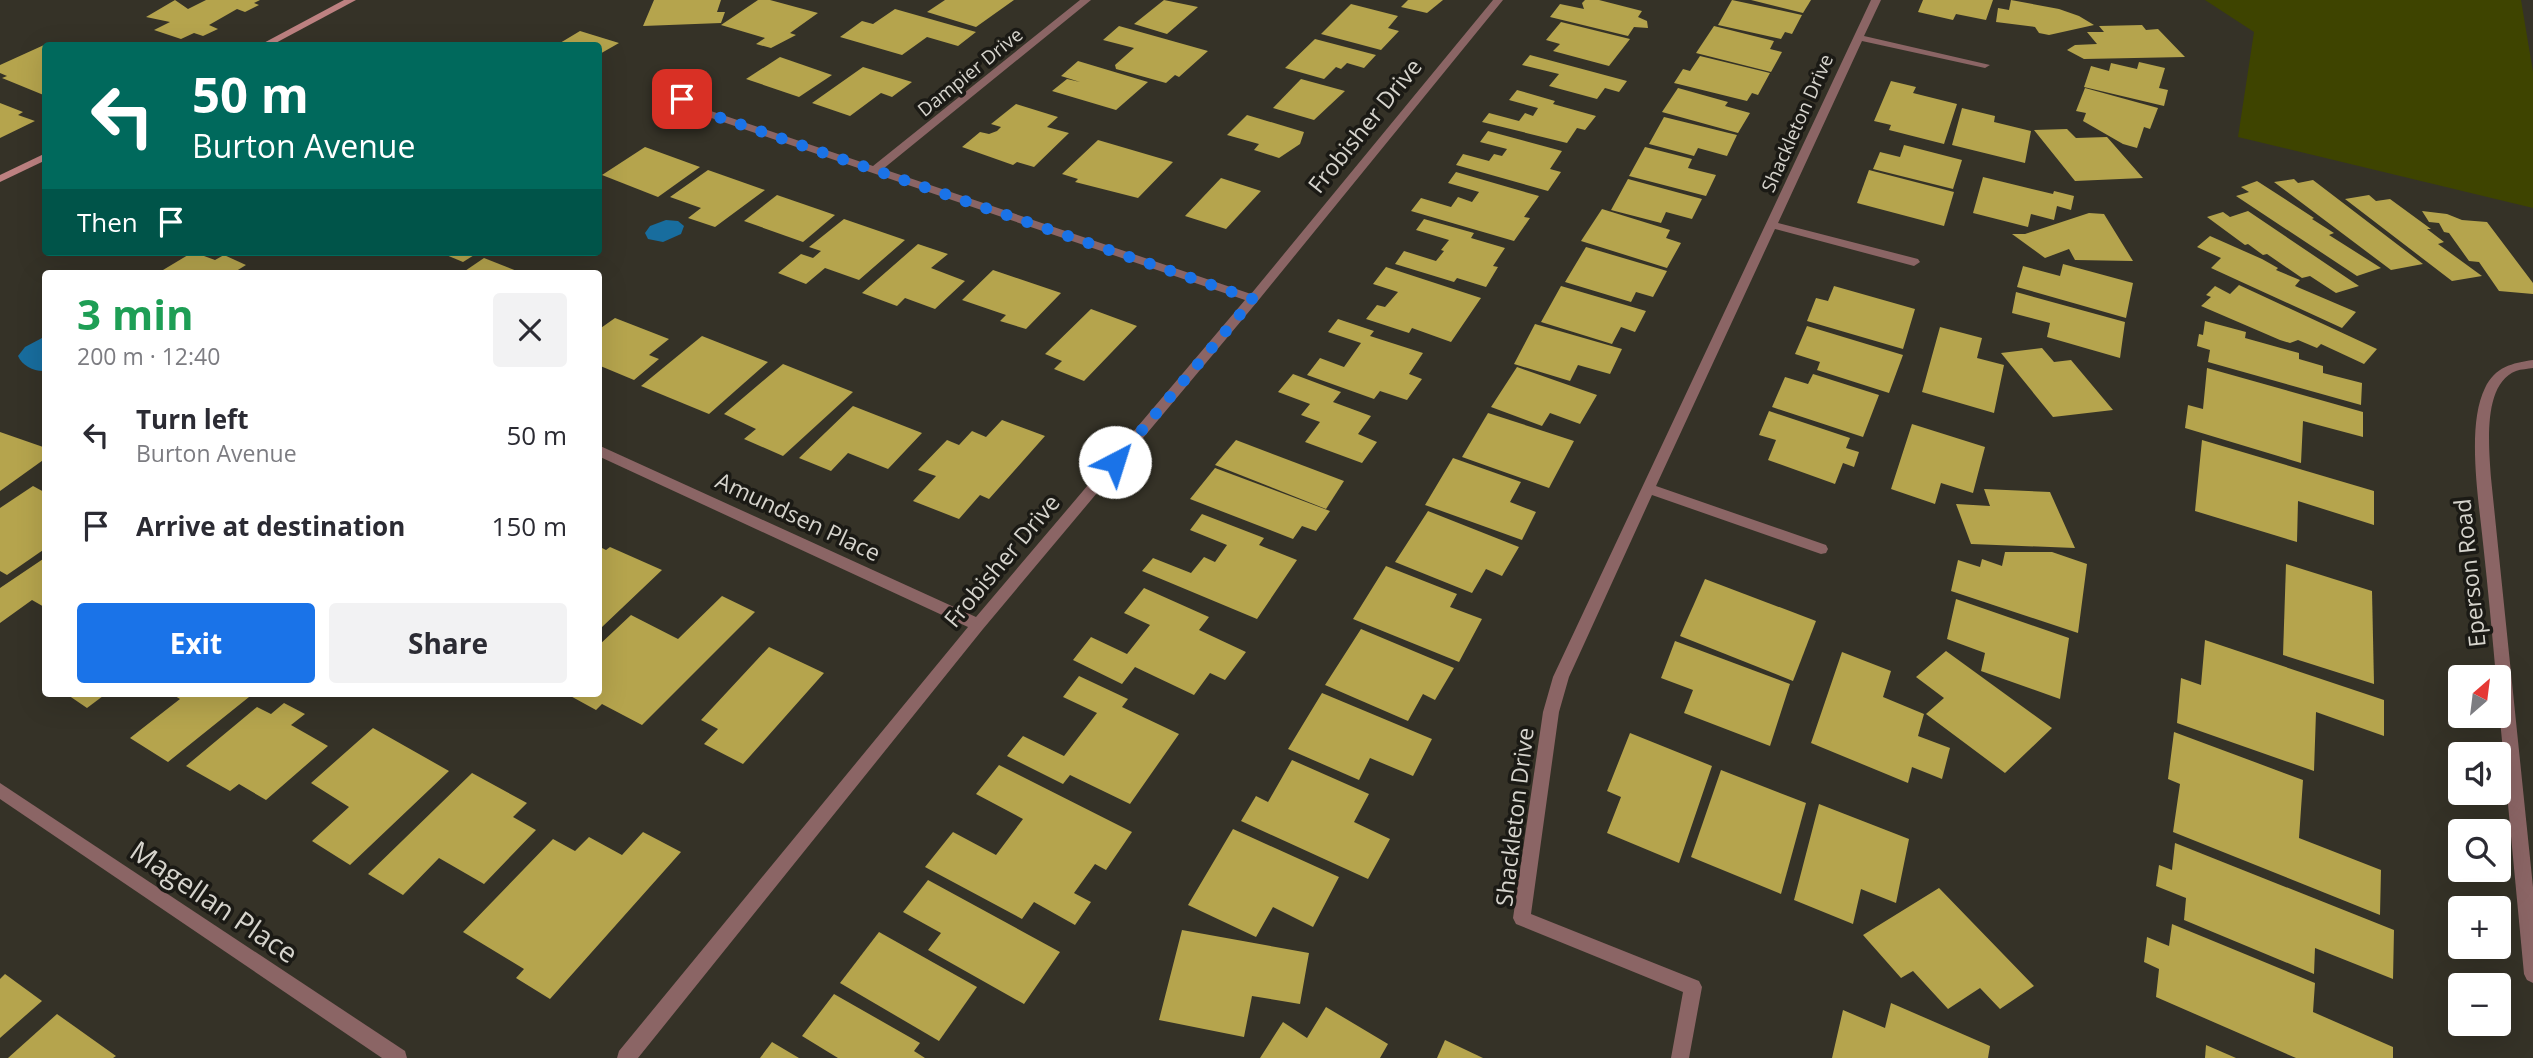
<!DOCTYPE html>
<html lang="en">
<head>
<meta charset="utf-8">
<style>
  body { margin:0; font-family:"Open Sans",sans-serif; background:#f2f2f3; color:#2b2b33; height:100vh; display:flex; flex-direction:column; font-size:26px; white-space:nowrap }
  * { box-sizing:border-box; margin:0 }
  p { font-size:23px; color:#7c7c81 }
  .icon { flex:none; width:38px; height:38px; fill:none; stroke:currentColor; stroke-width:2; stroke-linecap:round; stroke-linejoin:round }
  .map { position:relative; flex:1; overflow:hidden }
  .side { position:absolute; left:42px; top:270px; width:560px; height:427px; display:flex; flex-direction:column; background:#fff; border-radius:7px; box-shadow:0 7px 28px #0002 }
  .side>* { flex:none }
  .banner { position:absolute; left:42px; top:42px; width:560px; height:214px; border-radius:7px; box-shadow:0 7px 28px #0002; background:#00695c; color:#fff; overflow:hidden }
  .needle { width:46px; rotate:28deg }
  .tools { position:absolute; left:2448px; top:665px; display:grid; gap:14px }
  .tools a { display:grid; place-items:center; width:63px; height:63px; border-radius:7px; background:#fff; box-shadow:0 7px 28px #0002; font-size:35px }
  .pin { position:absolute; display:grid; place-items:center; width:60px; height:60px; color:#fff; margin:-30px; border-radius:14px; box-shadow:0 4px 10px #0006 }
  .me { position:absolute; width:77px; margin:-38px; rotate:40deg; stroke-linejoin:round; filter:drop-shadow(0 0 5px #0008) }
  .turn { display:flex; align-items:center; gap:24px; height:147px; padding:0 35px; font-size:32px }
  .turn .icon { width:91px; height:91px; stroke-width:2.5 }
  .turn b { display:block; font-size:49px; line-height:60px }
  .then { display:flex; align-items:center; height:66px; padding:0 35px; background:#0003; gap:14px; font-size:26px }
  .round { display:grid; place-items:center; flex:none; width:74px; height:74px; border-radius:7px; background:#f2f2f3 }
  .overview { display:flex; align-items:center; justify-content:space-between; height:119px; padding:0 35px }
  h1 { font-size:42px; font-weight:700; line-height:52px; color:#1e9e55 }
  .cta { display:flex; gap:14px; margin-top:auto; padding:14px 35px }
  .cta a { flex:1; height:80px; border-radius:7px; background:#1a73e8; color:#fff; font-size:28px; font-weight:700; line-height:80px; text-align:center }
  .cta a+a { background:#f2f2f3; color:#2b2b33 }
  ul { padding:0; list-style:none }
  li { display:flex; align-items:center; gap:21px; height:91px; padding:0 35px }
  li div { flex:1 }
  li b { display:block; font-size:26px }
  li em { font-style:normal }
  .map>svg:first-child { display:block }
  .green { fill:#3e4400 }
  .water { fill:#186d9e }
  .building { fill:#b5a44d }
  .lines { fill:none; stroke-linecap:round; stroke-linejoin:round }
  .minor { fill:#8b6565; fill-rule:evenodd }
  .secondary { fill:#bd8181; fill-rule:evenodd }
  .route { stroke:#1a73e8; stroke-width:12; stroke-dasharray:0 21.6 }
  .labels { text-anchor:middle; stroke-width:7; stroke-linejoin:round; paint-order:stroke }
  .far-street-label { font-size:19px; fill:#d6d4cd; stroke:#1b1a15 }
  .street-label { font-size:23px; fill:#d6d4cd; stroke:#1b1a15 }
  .near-street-label { font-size:28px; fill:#d6d4cd; stroke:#1b1a15 }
</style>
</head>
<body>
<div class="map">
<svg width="2533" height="1058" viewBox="0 0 2533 1058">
  <rect width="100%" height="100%" fill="#353227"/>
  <!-- green -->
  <polygon class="green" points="2205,0 2521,0 2533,72 2533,208 2238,137 2254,32"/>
  <!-- water -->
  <g class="water">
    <polygon points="666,220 678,221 684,226 681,234 663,242 648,239 645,233 650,226"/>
    <path d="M 42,338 L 45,338 L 45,371 C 35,372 22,366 18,356 L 25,347 Z"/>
  </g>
  <!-- building -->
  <g class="building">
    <polygon points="175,0 188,9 206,0 260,0 254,3 259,5 245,12 237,9 209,25 218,29 203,36 194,33 181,39 154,30 170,22 146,17"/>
    <polygon points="654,0 721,0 717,12 725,12 721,23 643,26"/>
    <polygon points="758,0 770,0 818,13 790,33 796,35 771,48 756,44 765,38 721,25"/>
    <polygon points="945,0 1014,0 976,27 927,12"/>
    <polygon points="1164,0 1198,7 1167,34 1134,24"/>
    <polygon points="1408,0 1443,0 1427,13 1401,7"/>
    <polygon points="1585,0 1599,0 1642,11 1638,17 1647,21 1648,28 1634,27 1628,36 1550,17 1560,4 1584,9 1582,3"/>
    <polygon points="1732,0 1802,15 1792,34 1785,32 1781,39 1718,25"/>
    <polygon points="1751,0 1811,0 1803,13"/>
    <polygon points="1923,0 1993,0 1986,20 1956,14 1953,20 1918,12"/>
    <polygon points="2011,0 2059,9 2079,16 2094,25 2049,35 2039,33 2035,27 1996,22 1998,8 2009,10"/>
    <polygon points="1351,4 1398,16 1388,28 1399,31 1381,50 1321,34"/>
    <polygon points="895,9 976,32 958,46 927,37 902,55 840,37 862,21 873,24"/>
    <polygon points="1561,22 1630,39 1609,66 1553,51 1560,44 1546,40"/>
    <polygon points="2142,25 2146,30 2158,29 2185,57 2084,59 2067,50 2075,45 2097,44 2087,32 2104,32 2099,26"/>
    <polygon points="1119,26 1208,51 1179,77 1175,75 1166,83 1116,69 1115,65 1134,48 1103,40"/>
    <polygon points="1714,26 1774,41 1770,49 1782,52 1771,72 1696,53"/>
    <polygon points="580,31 619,43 598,55 598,46 555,46"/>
    <polygon points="1315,39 1376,55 1364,68 1347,63 1341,69 1336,67 1324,79 1285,68"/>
    <polygon points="44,45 46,96 2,78 7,76 0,73 0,65"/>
    <polygon points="1530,55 1627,81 1619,92 1605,88 1597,99 1549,86 1559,74 1522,65"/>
    <polygon points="1700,56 1770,73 1758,95 1752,93 1747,101 1674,83 1683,69 1690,71"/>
    <polygon points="780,57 832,75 799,97 746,79"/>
    <polygon points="1078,61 1148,82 1116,110 1052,91 1067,79 1080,82 1061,76"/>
    <polygon points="2139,62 2165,68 2159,88 2168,90 2164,106 2084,87 2091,66 2109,71 2111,63 2137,69"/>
    <polygon points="863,67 912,82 892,97 881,93 850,116 812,103"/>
    <polygon points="1301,79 1345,91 1314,120 1273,108"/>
    <polygon points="1891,81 1916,87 1913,93 1957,104 1944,144 1889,130 1891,125 1874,121"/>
    <polygon points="1678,88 1728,102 1725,106 1750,113 1738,133 1662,112"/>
    <polygon points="2085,88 2158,108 2150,129 2144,127 2137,148 2123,144 2083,121 2086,113 2076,111"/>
    <polygon points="1517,90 1555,101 1553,104 1596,116 1585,130 1577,128 1567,143 1482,122 1489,113 1519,121 1525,113 1533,116 1538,108 1509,100"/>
    <polygon points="0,103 23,112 18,115 35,121 0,138"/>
    <polygon points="1016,104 1058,117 1047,127 1069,133 1034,167 1017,162 1013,165 962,147 980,132 989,134 997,131 1001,127 991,124"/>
    <polygon points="1962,108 1995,116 1994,122 2031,131 2025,163 1952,145"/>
    <polygon points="1247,115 1304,132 1300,144 1279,158 1254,150 1259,144 1227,135"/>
    <polygon points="1664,117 1737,135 1727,156 1698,148 1694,156 1649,144"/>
    <polygon points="2067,129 2076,138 2107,137 2143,178 2075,181 2034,130"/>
    <polygon points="1488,131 1562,151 1550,169 1561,172 1548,191 1456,165 1463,154 1489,161 1494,154 1502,156 1507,149 1480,142"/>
    <polygon points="1098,140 1173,162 1138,198 1075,182 1078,179 1062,174"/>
    <polygon points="1904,145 1962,160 1953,189 1873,169 1880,152 1900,157"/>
    <polygon points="645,147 700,167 658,197 602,175"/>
    <polygon points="1645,147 1692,159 1688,168 1716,175 1706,196 1629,176"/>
    <polygon points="708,170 765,190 715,227 688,218 701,208 670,197"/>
    <polygon points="1869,170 1954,192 1944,226 1857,203"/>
    <polygon points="1456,172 1539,196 1524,217 1530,218 1514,241 1411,211 1421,198 1451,207 1458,197 1472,202 1479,192 1448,183"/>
    <polygon points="1983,177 2053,194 2054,191 2074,196 2071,210 2057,206 2054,220 2031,214 2028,227 1973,213"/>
    <polygon points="1221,178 1261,191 1226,229 1185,216"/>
    <polygon points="1628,179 1702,199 1692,219 1666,212 1661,223 1611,210"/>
    <polygon points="2294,179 2298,183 2313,180 2423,264 2391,270 2274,182"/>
    <polygon points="2257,181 2314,218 2312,219 2334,233 2329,235 2381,268 2357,276 2236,196 2249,192 2241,187"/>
    <polygon points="777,195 835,215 803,242 744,221"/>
    <polygon points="2369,195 2376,201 2390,199 2431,229 2427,229 2444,242 2438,244 2482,276 2452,281 2345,199"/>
    <polygon points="1602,209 1670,230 1666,238 1681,243 1667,268 1581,241"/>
    <polygon points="2248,211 2359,286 2336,293 2310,276 2302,278 2267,254 2263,255 2248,244 2245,245 2207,217 2223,212 2230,217"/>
    <polygon points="2422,211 2447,214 2462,220 2487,222 2533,283 2533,294 2499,291 2479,262 2469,261 2449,233 2444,232 2439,223 2429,222"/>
    <polygon points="2089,213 2104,214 2133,261 2075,260 2069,249 2045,258 2012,234 2025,234"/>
    <polygon points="844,219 905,240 859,280 825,268 806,284 778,273 801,254 813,258 821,251 809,247"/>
    <polygon points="1424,219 1474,233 1471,238 1505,248 1493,266 1498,267 1486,287 1457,278 1454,282 1395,264 1404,251 1436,261 1444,251 1441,250 1449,240 1416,230"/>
    <polygon points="2210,236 2262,259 2278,268 2276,270 2300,280 2295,286 2356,312 2342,328 2211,268 2221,258 2197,247"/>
    <polygon points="918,244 948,254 931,268 965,281 935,309 905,298 897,306 862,293"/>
    <polygon points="1586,247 1667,271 1653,297 1636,292 1631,302 1565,282"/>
    <polygon points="193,252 215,260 224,255 246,265 233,273 158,273"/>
    <polygon points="439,252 479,252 463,262"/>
    <polygon points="484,258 522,273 462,273"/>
    <polygon points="2063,264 2133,283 2126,318 2017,287 2023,266 2060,276"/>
    <polygon points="1386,267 1481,298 1451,342 1412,328 1409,333 1366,319 1377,305 1385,307 1398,292 1373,284"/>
    <polygon points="993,270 1061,293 1026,329 1000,321 1006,315 962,300"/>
    <polygon points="2239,285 2377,349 2364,364 2321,344 2317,348 2298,340 2290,343 2280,340 2201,306 2211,297 2206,295 2215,286 2230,294"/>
    <polygon points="1561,286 1646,311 1635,332 1621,327 1612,344 1541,322"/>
    <polygon points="1834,286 1915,309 1903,349 1807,321 1816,298 1828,301"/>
    <polygon points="2016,292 2125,322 2120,358 2047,337 2050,323 2012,313"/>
    <polygon points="1091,309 1137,326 1084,381 1054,369 1062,361 1045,354"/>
    <polygon points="615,318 669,339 649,355 659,359 634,380 598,365 598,330"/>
    <polygon points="1338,319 1374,331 1370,336 1423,353 1409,374 1422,379 1407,400 1380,391 1374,399 1307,375 1320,358 1344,367 1361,343 1328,332"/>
    <polygon points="2205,321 2246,332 2245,338 2299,353 2299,359 2323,366 2323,373 2362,383 2361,405 2208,362 2210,350 2197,346 2199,334 2203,335"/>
    <polygon points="1535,324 1622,349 1610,374 1578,365 1570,381 1514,364"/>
    <polygon points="1807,326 1903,355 1889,393 1817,370 1820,362 1795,354"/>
    <polygon points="1940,327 1982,338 1977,358 2004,365 1994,413 1922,392"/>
    <polygon points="702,336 768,362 709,414 641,386"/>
    <polygon points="2042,348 2054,362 2071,360 2113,410 2053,417 2001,353"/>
    <polygon points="783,364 853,392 783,456 744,439 756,429 724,414"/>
    <polygon points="1517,367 1597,395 1580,424 1550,413 1542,426 1491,407"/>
    <polygon points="2207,368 2363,412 2363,437 2303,421 2301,463 2185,428 2188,405 2203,409"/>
    <polygon points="1293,374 1341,392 1333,402 1371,416 1358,434 1377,442 1362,463 1305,442 1320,422 1301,415 1310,404 1278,392"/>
    <polygon points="1813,374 1879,395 1863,437 1772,407 1785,377 1808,384"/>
    <polygon points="853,406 922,433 888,469 848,453 831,471 799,458"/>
    <polygon points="1769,411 1850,438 1846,448 1859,452 1854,467 1843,463 1835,484 1768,460 1776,440 1759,435"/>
    <polygon points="1488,413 1574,441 1549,488 1462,457"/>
    <polygon points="1002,420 1045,436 989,499 980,495 959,519 913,501 936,476 918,470 947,440 959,445 972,431 986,437"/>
    <polygon points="1912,424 1985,447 1973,493 1941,483 1935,504 1891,489"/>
    <polygon points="0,432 46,448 46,458 0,491"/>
    <polygon points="1236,440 1344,481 1326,509 1215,465"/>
    <polygon points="2202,440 2374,491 2374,525 2298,501 2297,542 2195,511"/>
    <polygon points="1453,458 1521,482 1510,502 1536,512 1522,540 1425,505"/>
    <polygon points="1215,468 1330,511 1316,531 1302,526 1293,539 1190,499"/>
    <polygon points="33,486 46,493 46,548 7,575 0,571 0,508"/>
    <polygon points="1984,489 2050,492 2075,548 1971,544 1956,504 1990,506"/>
    <polygon points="1428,511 1519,547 1502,576 1486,569 1472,593 1395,562"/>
    <polygon points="1202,514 1264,538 1259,545 1297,560 1257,619 1142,571 1153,558 1191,573 1204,557 1215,562 1227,545 1190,530"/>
    <polygon points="598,546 606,550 610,547 662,570 602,627 598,625"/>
    <polygon points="2005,552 2052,552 2087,564 2078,633 1951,591 1958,560 1980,567 1982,559 2002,566"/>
    <polygon points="46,557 46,608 32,600 0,623 0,588"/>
    <polygon points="2286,564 2372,591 2374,684 2283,655"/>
    <polygon points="1386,566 1457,594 1450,607 1482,619 1459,662 1353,619"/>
    <polygon points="1705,579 1816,621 1793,681 1680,636"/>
    <polygon points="1144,588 1209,617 1199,630 1246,652 1225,680 1210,673 1194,695 1135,667 1122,684 1073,660 1091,637 1127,654 1150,625 1124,613"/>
    <polygon points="722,596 755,612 642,725 602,704 596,710 565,693 598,693 598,646 631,615 678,639"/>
    <polygon points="1956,599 2069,638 2060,699 1981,671 1985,653 1947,639"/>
    <polygon points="1361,629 1454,668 1435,700 1423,694 1408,721 1325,685"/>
    <polygon points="2205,640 2384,700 2384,736 2316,712 2314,771 2177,723 2181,678 2201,685"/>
    <polygon points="1675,641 1790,684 1770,746 1684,713 1693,690 1661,678"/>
    <polygon points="769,647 824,673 743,764 704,744 718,729 701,720"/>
    <polygon points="1946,651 2052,728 2005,773 1926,714 1944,698 1916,677"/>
    <polygon points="1842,652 1891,671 1883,697 1924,714 1918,736 1950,748 1942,779 1912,767 1908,783 1811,743"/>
    <polygon points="1079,676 1128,699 1122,707 1179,734 1130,804 1070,775 1063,784 1007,756 1023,736 1064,756 1097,713 1063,697"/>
    <polygon points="65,693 107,693 87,708"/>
    <polygon points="170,693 254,693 168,762 130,738 180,699"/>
    <polygon points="1322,693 1432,739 1413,776 1370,758 1359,780 1288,749"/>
    <polygon points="284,703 305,714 291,725 328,746 266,800 239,784 230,791 186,766 257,707 271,714"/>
    <polygon points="373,728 449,771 350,865 312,841 349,807 311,783"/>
    <polygon points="2174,732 2303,780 2299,838 2381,870 2380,915 2173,832 2180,784 2168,779"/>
    <polygon points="1630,733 1712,766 1679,863 1607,833 1621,797 1607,791"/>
    <polygon points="1292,760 1369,794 1354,822 1390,839 1368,879 1241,821 1256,796 1268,802"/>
    <polygon points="999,765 1132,832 1106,870 1095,864 1074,893 1091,902 1075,925 1034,902 1022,919 925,867 953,832 996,855 1023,819 976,794"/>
    <polygon points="1721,770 1806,803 1781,894 1691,857"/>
    <polygon points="472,773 527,803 513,817 536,830 484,884 439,858 403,895 368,874"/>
    <polygon points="1819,804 1909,839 1896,903 1861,889 1853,924 1794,900"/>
    <polygon points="1233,829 1339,877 1313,927 1273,907 1256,937 1188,905"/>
    <polygon points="643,832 681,852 550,999 516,978 524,969 463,932 553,839 575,851 589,837 622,855"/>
    <polygon points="2175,843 2394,930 2393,979 2315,948 2314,974 2184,920 2186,898 2156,886 2159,865 2172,870"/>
    <polygon points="928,880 1060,952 1024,1004 928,950 941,933 903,912"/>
    <polygon points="1939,888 2034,986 2000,1009 1980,988 1948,1009 1913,971 1901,978 1863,935"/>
    <polygon points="2172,924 2315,983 2313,1012 2393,1047 2393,1058 2296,1058 2156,997 2159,969 2144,962 2147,937 2169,946"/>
    <polygon points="1182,930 1309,953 1300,1004 1252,996 1244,1037 1159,1020"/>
    <polygon points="879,932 977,987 939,1041 840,983"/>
    <polygon points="5,974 42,1001 0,1038 0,979"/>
    <polygon points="834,994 920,1043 914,1051 925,1058 838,1058 802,1036"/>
    <polygon points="1891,1003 1990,1046 1988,1058 1832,1058 1843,1010 1885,1028"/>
    <polygon points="1326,1007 1388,1044 1380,1058 1260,1058 1283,1022 1307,1038"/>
    <polygon points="57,1014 116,1056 113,1058 8,1058"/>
    <polygon points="1445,1040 1483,1058 1437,1058"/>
    <polygon points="772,1042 799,1058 760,1058"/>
    <polygon points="2206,1045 2236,1058 2205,1058"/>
  </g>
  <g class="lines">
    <!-- minor -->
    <g class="minor">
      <polygon points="1080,0 1091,0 883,169 1251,294 1493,0 1503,0 1257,302 983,629 638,1058 617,1058 619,1051 968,627 598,456 598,445 976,617 1245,300 691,111 663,90 672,88 699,107 873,166"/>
      <polygon points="1871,0 1881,0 1864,36 1990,65 1985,68 1862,41 1778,223 1918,259 1920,262 1914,266 1775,229 1656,486 1826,545 1828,549 1826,553 1821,554 1652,495 1569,677 1559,712 1531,914 1699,981 1702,987 1689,1058 1671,1058 1683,992 1516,924 1513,918 1543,712 1553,677"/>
      <path d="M 2533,360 L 2533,368 C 2528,369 2521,369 2516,371 C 2482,384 2489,448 2491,478 L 2533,887 L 2533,983 L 2527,980 L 2524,974 L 2499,709 L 2499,677 L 2496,677 C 2492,633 2488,588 2483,543 C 2479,502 2466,426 2485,388 C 2495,367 2512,363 2533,360 Z"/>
      <polygon points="0,783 405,1051 407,1058 382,1058 0,799"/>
    </g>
    <!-- secondary -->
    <g class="secondary">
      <polygon points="344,0 356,0 270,46 258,46"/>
      <polygon points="46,153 46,160 0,182 0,175"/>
    </g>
  </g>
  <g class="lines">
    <!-- route -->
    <polyline class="route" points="682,99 695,109 1253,299 1115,462"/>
  </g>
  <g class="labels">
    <!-- far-street labels -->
    <g class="far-street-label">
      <text transform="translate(970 72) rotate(-39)" y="7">Dampier Drive</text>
      <text transform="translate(1797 123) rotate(-66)" y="7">Shackleton Drive</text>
    </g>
    <!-- street labels -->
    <g class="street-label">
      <text transform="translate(1365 126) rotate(-51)" y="8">Frobisher Drive</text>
      <text transform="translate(798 517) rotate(25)" y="8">Amundsen Place</text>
      <text transform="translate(1002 561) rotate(-50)" y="8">Frobisher Drive</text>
      <text transform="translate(2470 573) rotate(-96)" y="8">Eperson Road</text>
      <text transform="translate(1515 817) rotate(-83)" y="8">Shackleton Drive</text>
    </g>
    <!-- near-street labels -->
    <g class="near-street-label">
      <text transform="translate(214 902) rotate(34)" y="10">Magellan Place</text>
    </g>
  </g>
</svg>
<div class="tools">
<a><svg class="needle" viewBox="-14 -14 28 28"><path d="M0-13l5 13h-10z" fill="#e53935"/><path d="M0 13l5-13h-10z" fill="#7c7c81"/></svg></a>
<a><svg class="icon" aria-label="sound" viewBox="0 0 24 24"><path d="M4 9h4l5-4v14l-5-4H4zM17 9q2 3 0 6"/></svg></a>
<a><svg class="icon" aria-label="search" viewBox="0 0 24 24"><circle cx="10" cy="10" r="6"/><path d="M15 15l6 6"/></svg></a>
<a>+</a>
<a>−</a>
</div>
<div class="pin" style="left:682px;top:99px;background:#d93025"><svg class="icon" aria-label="arrive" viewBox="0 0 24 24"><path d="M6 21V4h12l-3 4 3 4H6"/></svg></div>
<svg class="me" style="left:1115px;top:462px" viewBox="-20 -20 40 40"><circle r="19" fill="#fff"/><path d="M0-13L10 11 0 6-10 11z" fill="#1a73e8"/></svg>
<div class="banner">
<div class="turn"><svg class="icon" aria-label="left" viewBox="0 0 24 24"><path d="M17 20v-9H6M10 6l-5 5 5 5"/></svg><div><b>50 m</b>Burton Avenue</div></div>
<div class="then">Then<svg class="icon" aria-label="arrive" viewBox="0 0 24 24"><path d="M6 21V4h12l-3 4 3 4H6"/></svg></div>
</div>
<section class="side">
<div class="overview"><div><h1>3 min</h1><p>200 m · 12:40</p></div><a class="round"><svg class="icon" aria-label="close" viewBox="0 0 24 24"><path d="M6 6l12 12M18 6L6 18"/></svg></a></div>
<ul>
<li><svg class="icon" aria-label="left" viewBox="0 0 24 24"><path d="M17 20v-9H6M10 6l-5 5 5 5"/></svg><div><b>Turn left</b><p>Burton Avenue</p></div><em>50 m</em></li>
<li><svg class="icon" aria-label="arrive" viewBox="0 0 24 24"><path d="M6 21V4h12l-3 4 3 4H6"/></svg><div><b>Arrive at destination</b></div><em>150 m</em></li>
</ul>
<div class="cta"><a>Exit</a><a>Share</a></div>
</section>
</div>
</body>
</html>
